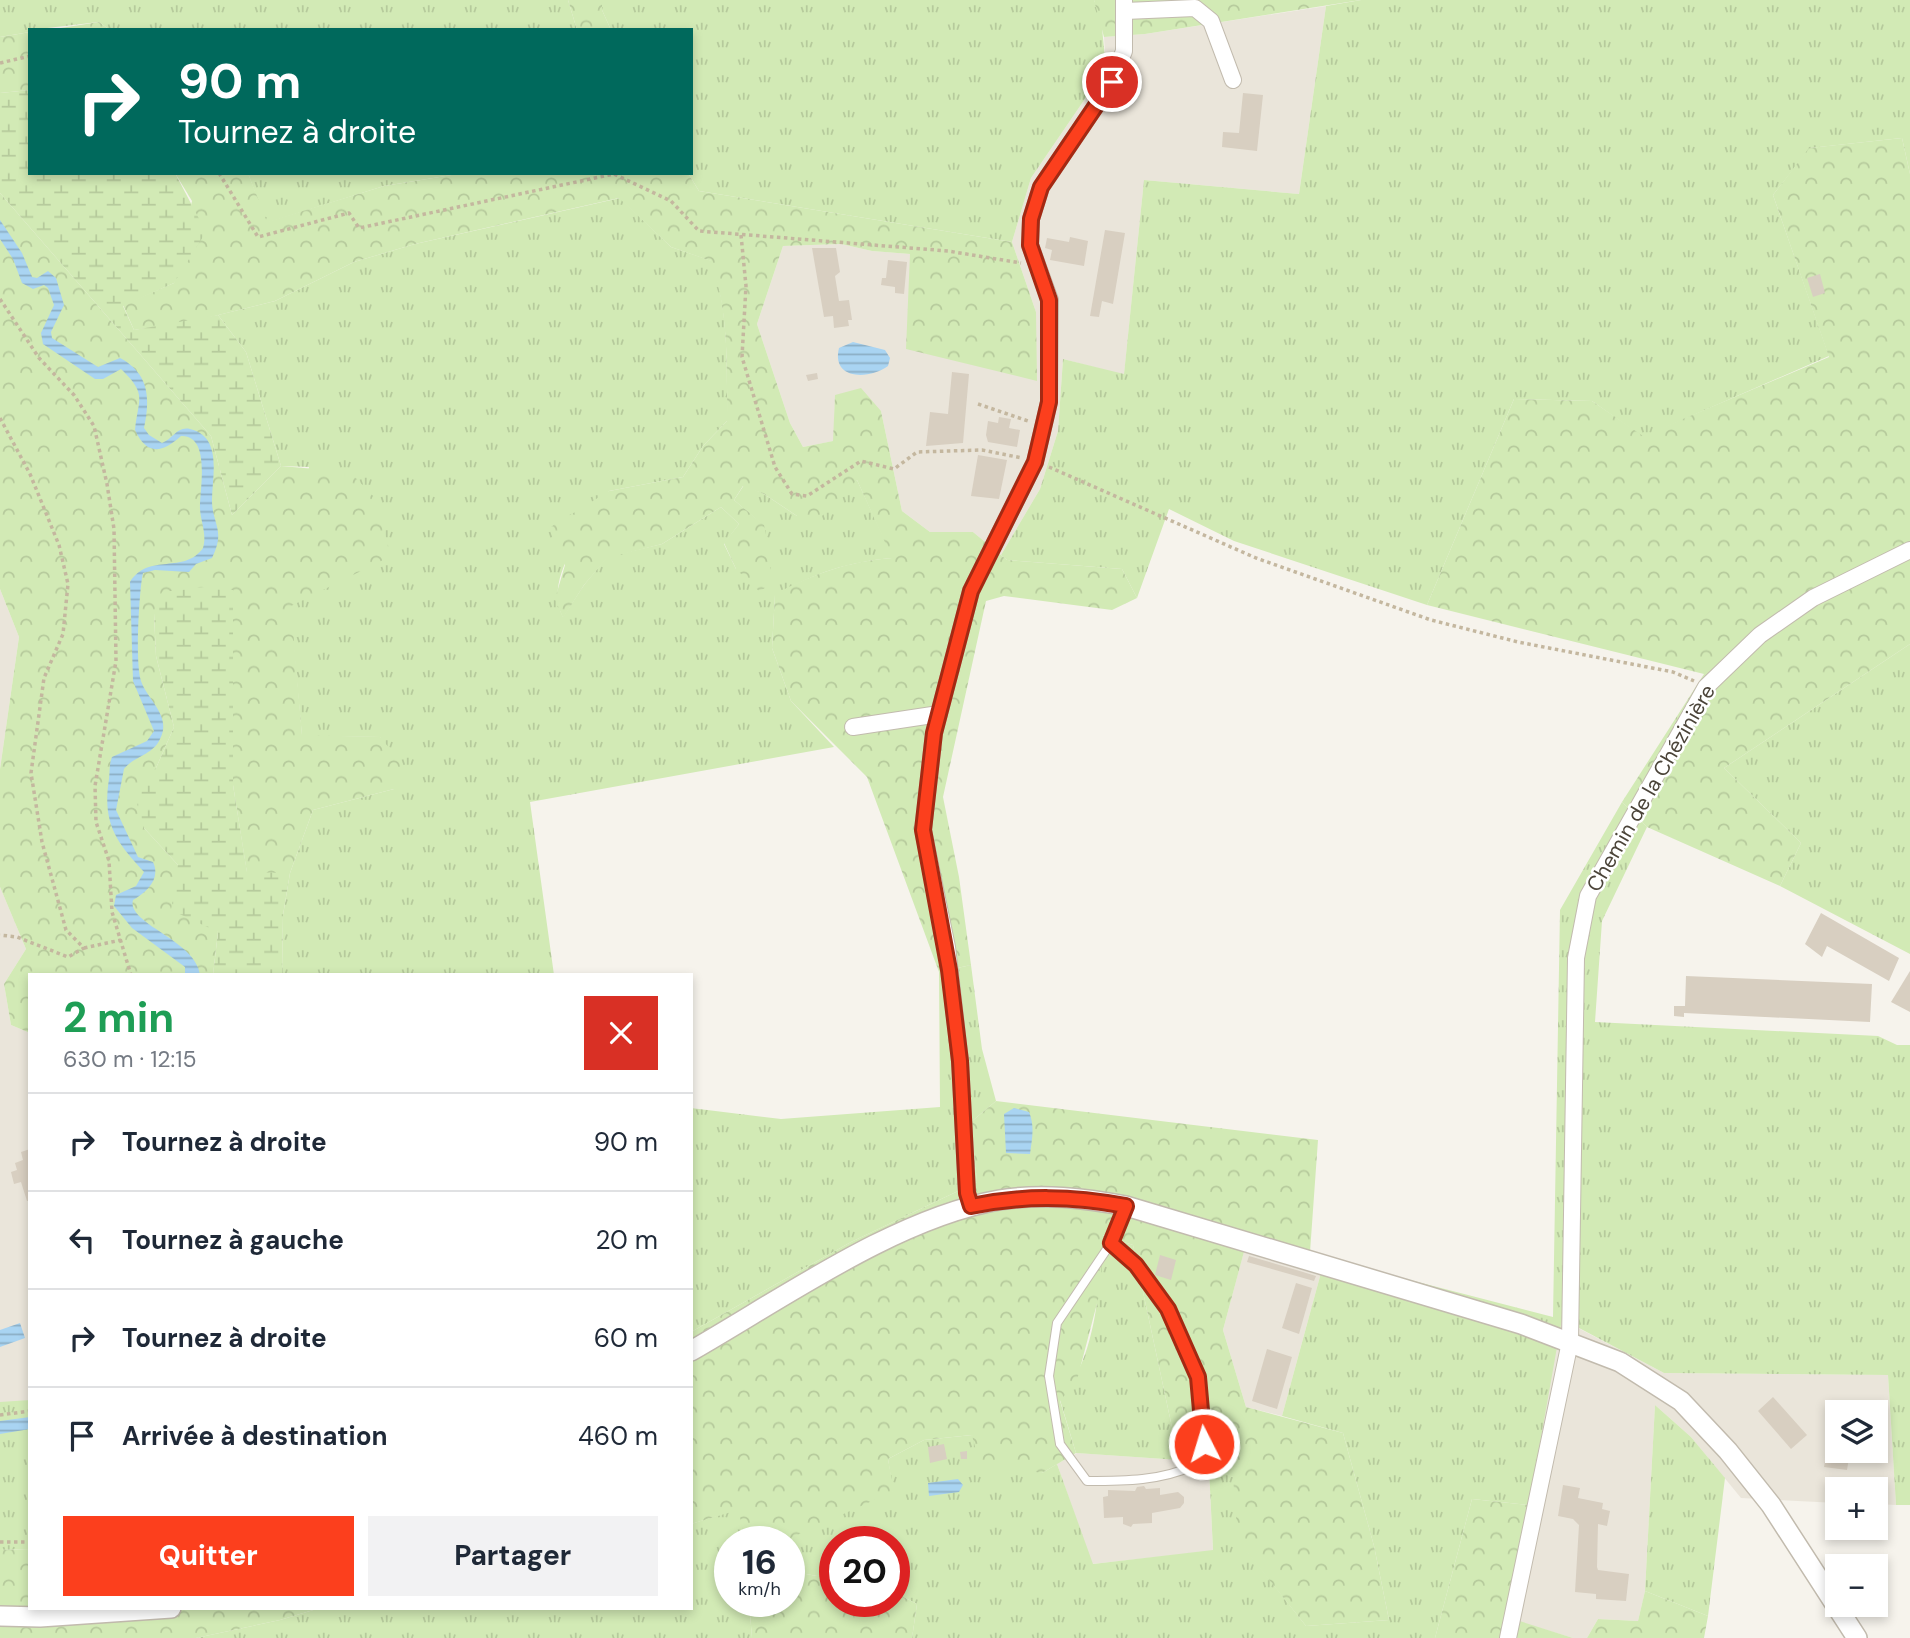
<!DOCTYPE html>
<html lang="fr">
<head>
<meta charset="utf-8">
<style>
  body { margin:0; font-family:"DM Sans",sans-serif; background:#f2f2f3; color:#1f2937; height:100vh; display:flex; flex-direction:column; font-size:26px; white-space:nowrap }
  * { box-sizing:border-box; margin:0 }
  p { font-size:23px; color:#747a83 }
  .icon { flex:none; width:38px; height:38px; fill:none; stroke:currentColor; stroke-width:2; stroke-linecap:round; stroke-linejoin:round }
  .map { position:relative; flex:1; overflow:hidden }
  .sheet { position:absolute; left:28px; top:973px; width:665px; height:637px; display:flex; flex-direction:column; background:#fff; border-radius:0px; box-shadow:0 4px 10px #0003 }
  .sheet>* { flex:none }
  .banner { position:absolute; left:28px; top:28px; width:665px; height:147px; border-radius:0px; box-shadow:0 4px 10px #0003; background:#00695c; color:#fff; overflow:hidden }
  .controls { position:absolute; left:1825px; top:1400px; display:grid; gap:14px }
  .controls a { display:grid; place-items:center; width:63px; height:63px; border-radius:0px; background:#fff; box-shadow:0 4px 10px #0003; font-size:35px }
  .speed { position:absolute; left:714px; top:1526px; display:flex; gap:14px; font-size:35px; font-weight:700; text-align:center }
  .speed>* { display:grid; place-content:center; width:91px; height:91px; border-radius:50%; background:#fff; box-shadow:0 4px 10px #0003; line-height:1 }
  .speed small { font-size:18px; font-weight:400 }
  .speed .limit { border:10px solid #d22; background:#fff; color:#111 }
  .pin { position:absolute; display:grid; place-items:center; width:60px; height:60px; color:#fff; margin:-30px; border:4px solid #fff; border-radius:50%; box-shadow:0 2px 7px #0007 }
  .me { position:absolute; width:77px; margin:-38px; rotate:355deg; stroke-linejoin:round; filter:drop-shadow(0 0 5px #0008) }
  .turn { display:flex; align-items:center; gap:24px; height:147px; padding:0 35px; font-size:32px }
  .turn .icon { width:91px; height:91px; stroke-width:2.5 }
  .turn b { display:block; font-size:49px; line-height:60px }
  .round { display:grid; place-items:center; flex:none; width:74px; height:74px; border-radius:0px; background:#f2f2f3 }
  .summary { display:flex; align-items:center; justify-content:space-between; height:119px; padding:0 35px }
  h1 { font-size:42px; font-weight:700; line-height:52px; color:#1e9e55 }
  .action { display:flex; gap:14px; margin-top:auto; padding:14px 35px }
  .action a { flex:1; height:80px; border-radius:0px; background:#fc3f1d; color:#fff; font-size:28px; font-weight:700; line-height:80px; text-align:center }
  .action a+a { background:#f2f2f3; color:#1f2937 }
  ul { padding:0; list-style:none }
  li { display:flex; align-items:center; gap:21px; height:98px; padding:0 35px; border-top:2px solid #e0e1e3 }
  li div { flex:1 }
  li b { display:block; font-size:26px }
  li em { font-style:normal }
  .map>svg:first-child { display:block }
  .residential { fill:#eae5da; fill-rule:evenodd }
  .grass { fill:url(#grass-tufts) }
  .forest { fill:url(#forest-crowns) }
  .wetland { fill:url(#wetland-marsh) }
  .water { fill:url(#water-rules) }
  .building { fill:#d8cfc1 }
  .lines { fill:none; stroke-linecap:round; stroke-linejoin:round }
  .service-casing { stroke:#c2bbae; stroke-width:10 }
  .minor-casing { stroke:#c2bbae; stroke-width:18 }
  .tertiary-casing { stroke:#c2bbae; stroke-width:22 }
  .path { stroke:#c4b79f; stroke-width:3.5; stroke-dasharray:3.5 3.5; stroke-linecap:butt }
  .service { stroke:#fff; stroke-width:8 }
  .minor { stroke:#fff; stroke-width:16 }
  .tertiary { stroke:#fff; stroke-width:19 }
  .route-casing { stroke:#a42913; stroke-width:18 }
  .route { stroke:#fc3f1d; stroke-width:12 }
  .labels { text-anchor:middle; stroke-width:5; stroke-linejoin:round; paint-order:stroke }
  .street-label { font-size:21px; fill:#4b4439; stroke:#fff }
</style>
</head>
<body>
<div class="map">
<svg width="1910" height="1638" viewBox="0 0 1910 1638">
  <defs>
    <pattern id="grass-tufts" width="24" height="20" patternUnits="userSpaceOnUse" patternTransform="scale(1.75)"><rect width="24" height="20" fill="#d2eab5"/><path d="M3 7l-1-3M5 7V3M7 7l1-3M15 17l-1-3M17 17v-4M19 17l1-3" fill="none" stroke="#b6ca9c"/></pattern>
    <pattern id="forest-crowns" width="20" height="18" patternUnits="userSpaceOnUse" patternTransform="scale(1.75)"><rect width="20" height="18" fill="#d2eab5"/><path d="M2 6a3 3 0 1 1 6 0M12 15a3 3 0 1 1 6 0" fill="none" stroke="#b6ca9c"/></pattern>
    <pattern id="wetland-marsh" width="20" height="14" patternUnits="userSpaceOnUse" patternTransform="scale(1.75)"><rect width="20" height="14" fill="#d2eab5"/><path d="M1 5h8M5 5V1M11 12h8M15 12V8" fill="none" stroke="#b6ca9c"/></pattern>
    <pattern id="water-rules" width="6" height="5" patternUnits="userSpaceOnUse" patternTransform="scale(1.75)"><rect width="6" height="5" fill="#a9d4f2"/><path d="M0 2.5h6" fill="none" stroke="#8caec5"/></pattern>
  </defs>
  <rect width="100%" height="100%" fill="#f6f3ec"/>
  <!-- residential -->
  <g class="residential">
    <polygon points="1326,6 1299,194 1144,180 1124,375 1063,359 1058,431 1040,489 1001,555 973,532 930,532 902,511 881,411 835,395 834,441 803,447 790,423 757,324 783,246 841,244 872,251 911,254 1036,312 1012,242 1031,178 1106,68 1104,37 1145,34"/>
    <polygon points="0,589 19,637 0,769"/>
    <polygon points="0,887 26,949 4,984 11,1025 30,1033 30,1400 16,1403 0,1402"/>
    <polygon points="1249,1232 1325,1258 1282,1416 1246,1407 1223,1330"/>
    <path d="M 1561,1319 L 1664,1373 L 1888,1375 L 1896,1505 L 1876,1504 L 1876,1489 L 1838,1489 L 1837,1503 L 1741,1498 L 1691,1437 L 1655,1405 L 1645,1591 L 1638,1621 L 1598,1619 L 1587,1638 L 1573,1638 L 1507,1618 ZM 1838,1412 L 1876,1412 L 1876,1451 L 1838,1451 Z"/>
    <polygon points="1077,1453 1179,1460 1209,1469 1213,1551 1092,1564 1057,1464"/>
  </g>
  <!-- grass -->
  <g class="grass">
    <polygon points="0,0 568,0 577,30 110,30 99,22 30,30 30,32 0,37"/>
    <polygon points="602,0 1094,0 1101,18 1106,68 1031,178 1012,242 699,191 688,173 691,173 691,30 611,30 602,10"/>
    <polygon points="1361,0 1910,0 1910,174 1902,138 1810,148 1773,195 1829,356 1643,437 1592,401 1514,399 1427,605 1234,541 1169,509 1137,598 1122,569 1007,560 1001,555 1040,489 1058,431 1063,359 1124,374 1144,180 1299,194 1326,6"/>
    <polygon points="248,173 464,173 384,186 266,223"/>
    <path d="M 620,198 L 671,247 L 712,261 C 729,312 727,367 727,421 L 703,446 L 683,477 L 609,491 C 589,525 542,577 563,617 L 584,585 L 607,557 L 662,544 L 721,507 L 739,524 L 724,544 L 736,569 L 763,525 L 734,500 L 744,485 L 764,494 L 797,516 L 857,480 L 893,558 C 846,562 816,573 775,595 L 772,648 L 791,701 L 834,747 L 530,802 L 554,975 L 282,975 L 283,915 L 290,873 L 313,810 L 394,789 L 380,737 L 302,736 L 290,606 L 309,467 L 281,466 L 246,352 L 218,315 L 275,301 L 354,262 L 415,244 Z"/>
    <polygon points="1910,644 1910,954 1780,886 1801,843 1724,768"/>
    <polygon points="1622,802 1647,827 1602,921 1595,1022 1878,1036 1897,1045 1910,1045 1910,1505 1896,1505 1888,1375 1664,1373 1562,1319 1529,1505 1472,1499 1435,1638 912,1638 917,1604 894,1592 894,1542 835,1542 835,1575 817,1576 789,1571 789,1542 730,1542 730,1601 749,1601 752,1638 196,1638 280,1620 320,1608 691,1608 691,1524 738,1509 893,1491 888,1459 924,1440 972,1435 1042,1473 1057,1464 1093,1564 1213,1550 1209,1469 1234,1477 1239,1541 1306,1626 1389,1620 1374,1546 1343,1433 1282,1416 1325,1258 1553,1317 1560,910"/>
    <polygon points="971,965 982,1049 996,1101 971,1122 977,1182 851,1242 691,1332 691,1108 781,1119 940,1107 939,972"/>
    <path d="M 1102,1235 L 1133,1245 L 1179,1460 L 1076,1453 L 1060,1400 C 1096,1357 1100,1290 1102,1235 Z"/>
    <polygon points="30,1400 30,1549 0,1550 0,1402"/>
    <polygon points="1655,1405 1691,1437 1725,1478 1708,1616 1645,1591"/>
  </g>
  <!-- forest -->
  <g class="forest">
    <polygon points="568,0 602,0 602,10 611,30 577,30"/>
    <polygon points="1094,0 1361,0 1145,34 1104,37"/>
    <polygon points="99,22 110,30 48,30"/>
    <polygon points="30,32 30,90 0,93 0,37"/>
    <polygon points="1902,138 1910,174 1910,644 1724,768 1801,843 1780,886 1647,827 1622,802 1704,674 1427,605 1514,399 1592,401 1643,436 1829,357 1773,195 1809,148"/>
    <path d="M 175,173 L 248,173 L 267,222 L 384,186 L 464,173 L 688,173 L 699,191 L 1012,242 L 1036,312 L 1037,381 L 906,349 L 910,254 L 872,251 L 841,244 L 783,246 L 757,324 L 790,423 L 803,447 L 833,441 L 835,395 L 861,388 L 881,411 L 902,511 L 930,532 L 973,532 L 1007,560 L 1122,569 L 1137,598 L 1112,610 L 1004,596 L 986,601 L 943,797 L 959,877 L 971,965 L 939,972 L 867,777 L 791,701 L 772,648 L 775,594 C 816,573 846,562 892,558 L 857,480 L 822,516 L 797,516 L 764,494 L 743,486 L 734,500 L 764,525 L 771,559 L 769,586 L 759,591 L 736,569 L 724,543 L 739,524 L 721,507 L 662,544 L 607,558 L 584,585 L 563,618 L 555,599 L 565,565 L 549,528 L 609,491 L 683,477 L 703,446 L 727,421 C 727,367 729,312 711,261 L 671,247 L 619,198 L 415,244 L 354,262 L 275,301 L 190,322 L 134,330 L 123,305 L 174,283 L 192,201 Z"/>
    <polygon points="0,193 211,436 232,515 281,466 350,472 375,498 391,556 291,606 302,735 380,737 402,763 394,789 313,810 290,873 247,873 233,785 233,590 154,614 156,656 174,727 156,768 144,828 178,865 218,932 213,975 30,975 30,1033 11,1025 4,984 26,949 0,887 0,769 19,637 0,589"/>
    <polygon points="996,1101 1318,1140 1310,1252 1249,1233 1223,1330 1246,1407 1343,1433 1374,1546 1389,1620 1306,1626 1238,1541 1233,1477 1179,1460 1133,1245 1103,1235 1100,1292 1077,1380 1060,1401 1076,1453 1042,1473 979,1463 972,1435 924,1440 888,1459 894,1491 784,1541 746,1540 738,1510 691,1524 691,1332 851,1242 977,1182 971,1122"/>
    <polygon points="1472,1499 1529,1505 1507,1617 1573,1638 1435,1638"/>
    <polygon points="30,1549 30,1608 320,1608 280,1620 196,1638 0,1638 0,1550"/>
    <polygon points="789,1571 817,1576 835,1575 835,1601 894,1601 894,1592 917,1604 912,1638 752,1638 749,1601 789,1601"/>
    <polygon points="1645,1591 1708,1616 1704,1638 1587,1638 1598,1619 1638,1621"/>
  </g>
  <!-- wetland -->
  <g class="wetland">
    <polygon points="30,90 30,173 175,173 206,232 174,283 123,306 134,330 218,315 246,352 281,466 232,515 211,436 0,193 0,93"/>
    <polygon points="205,587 233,590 233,785 247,872 290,873 283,915 282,975 213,975 218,932 171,910 178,865 144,828 133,790 156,768 174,727 156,656 154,613 162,592"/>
  </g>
  <!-- water -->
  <g class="water">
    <path d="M 0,220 L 22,253 L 32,277 L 37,278 L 48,271 L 56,278 L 64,305 L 51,332 L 52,338 L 98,367 L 120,358 C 150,374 150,399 144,428 L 149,435 L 162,443 C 173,439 177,426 190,429 C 223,437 212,476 212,500 C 212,524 226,530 212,558 L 196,564 L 189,572 L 155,570 L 143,573 L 142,578 C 139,598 135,663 141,681 C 148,701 172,716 160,739 C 153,755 134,756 124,769 L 116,810 L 138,857 L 153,862 C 161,879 147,892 133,900 C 126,924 196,940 200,975 L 185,975 L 185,967 L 132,928 L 114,906 L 116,895 L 136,886 L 144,872 C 116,842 102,823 109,779 C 110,771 109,764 112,757 L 147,741 L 154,731 L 133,681 L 130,582 C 149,552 184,575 203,548 C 207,534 201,523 200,509 C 199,492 212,435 181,436 C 162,453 147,456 135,430 C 138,398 148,395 121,369 L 103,379 L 95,379 L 43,344 L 41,333 L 54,305 L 48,288 L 44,285 L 33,289 L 22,283 L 13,259 L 0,239 Z"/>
    <path d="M 853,342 L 885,350 L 890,358 L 888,366 C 869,380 831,380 839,348 Z"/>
    <path d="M 1014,1108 L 1029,1112 C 1035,1126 1032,1139 1030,1154 L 1006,1153 L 1004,1114 Z"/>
    <polygon points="20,1323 25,1338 0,1347 0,1330"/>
    <polygon points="30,1417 30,1429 0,1434 0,1421"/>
    <polygon points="958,1479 963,1485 959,1492 929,1496 928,1483"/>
  </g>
  <!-- building -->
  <g class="building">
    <polygon points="1243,93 1263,95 1257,151 1222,147 1223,132 1239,133"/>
    <polygon points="1105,230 1125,233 1113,304 1102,301 1099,317 1090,316"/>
    <polygon points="1070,237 1088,241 1084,266 1050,260 1052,250 1045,248 1047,238 1069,242"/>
    <polygon points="812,248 836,248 840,272 835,276 839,301 849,300 852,320 848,320 849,326 834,328 833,316 824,317"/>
    <polygon points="888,260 907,262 904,294 895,293 895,287 881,285 882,278 886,278"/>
    <polygon points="1820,274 1825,293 1813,297 1807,278"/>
    <polygon points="952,372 969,374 963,443 926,446 930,412 948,414"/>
    <polygon points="817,373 818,379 808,381 806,375"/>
    <polygon points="999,417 1011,419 1009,428 1020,430 1017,447 988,442 986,435 988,421 998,423"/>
    <polygon points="978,455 1007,460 999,499 971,496"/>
    <polygon points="1821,913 1899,958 1889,981 1827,946 1822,957 1805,944"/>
    <polygon points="1910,971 1910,1012 1891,1002"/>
    <polygon points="1686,976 1872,984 1870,1022 1684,1013 1684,1017 1674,1016 1674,1006 1685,1006"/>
    <polygon points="30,1149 30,1201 27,1201 21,1182 14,1184 11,1172 17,1170 15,1163 23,1160 21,1152"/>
    <polygon points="1160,1255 1176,1260 1171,1280 1155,1275"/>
    <polygon points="1249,1256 1303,1272 1316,1276 1314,1281 1247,1262"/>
    <polygon points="1296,1283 1312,1288 1299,1334 1282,1328"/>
    <polygon points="1267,1349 1292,1357 1277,1409 1252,1401"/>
    <polygon points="1773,1397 1807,1435 1791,1449 1758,1411"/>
    <polygon points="944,1444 947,1459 930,1463 928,1447"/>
    <polygon points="967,1451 967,1459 961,1459 960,1452"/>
    <polygon points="1826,1455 1849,1458 1847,1470 1824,1467"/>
    <polygon points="1563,1485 1580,1488 1578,1498 1603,1503 1602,1509 1610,1511 1607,1526 1598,1524 1597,1567 1598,1570 1629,1574 1626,1601 1596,1599 1596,1594 1575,1592 1579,1525 1573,1519 1558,1516"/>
    <polygon points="1144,1486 1146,1489 1160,1488 1160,1495 1178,1492 1184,1497 1184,1503 1180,1508 1152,1513 1152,1523 1133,1524 1131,1527 1123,1524 1123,1517 1104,1518 1103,1497 1108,1496 1108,1490 1135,1491 1137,1487"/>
  </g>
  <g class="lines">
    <!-- service casing -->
    <g class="service-casing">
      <path id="service" d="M 1111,1243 C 1166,1291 1226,1392 1195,1465 C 1161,1481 1125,1481 1087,1481 L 1060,1444 L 1049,1376 L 1057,1323 L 1111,1243 L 1125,1208"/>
    </g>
    <!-- minor casing -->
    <g class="minor-casing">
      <g id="minor">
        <polyline points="1125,11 1195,8 1211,21 1233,80"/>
        <polyline points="853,727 939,714"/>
        <polyline points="971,1206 967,1193 960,1061 947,947 923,830 934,733 971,591 1035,462 1049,402 1050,300 1030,245 1031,219 1041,187 1112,82 1124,51 1124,0"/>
        <polyline points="1508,1638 1570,1342 1576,958 1588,896 1706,687 1760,635 1813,598 1910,550"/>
      </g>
    </g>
    <!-- tertiary casing -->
    <g class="tertiary-casing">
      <g id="tertiary">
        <path d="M 691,1351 C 782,1299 896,1218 999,1200 C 1042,1193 1084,1198 1126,1206 L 1521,1324 L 1620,1362 L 1681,1401 L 1728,1451 L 1771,1505 L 1857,1638"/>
        <polyline points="0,1616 40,1617 171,1608"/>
      </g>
    </g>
    <!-- path -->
    <g class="path">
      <polyline points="0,63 30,56"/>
      <polyline points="219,173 258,237 349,213 359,228 614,174 671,201 699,231 948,251 1021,263"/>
      <polyline points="741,235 746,286 742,357 775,467 792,494 807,496 861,461 894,469 917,452 982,450 1022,458"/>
      <polyline points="0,299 39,358 74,395 94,426 107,484 114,529 116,661 95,786 96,822 109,861 112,912 131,975"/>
      <polyline points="978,404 1028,421"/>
      <polyline points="0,418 30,474 59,545 68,584 63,634 44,678 31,773 42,842 66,930 84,948 68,957 17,937 0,935"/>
      <polyline points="1049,467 1256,558 1431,620 1518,642 1673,672 1694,681"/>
      <polyline points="84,948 121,940"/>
      <polyline points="0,1415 30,1411"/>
      <polyline points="0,1542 30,1542"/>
    </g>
    <!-- service -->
    <use href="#service" class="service"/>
    <!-- minor -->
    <use href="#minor" class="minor"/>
    <!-- tertiary -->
    <use href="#tertiary" class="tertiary"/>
  </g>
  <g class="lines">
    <!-- route casing -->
    <g class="route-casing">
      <path id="route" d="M 1112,82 L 1041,187 L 1031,219 L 1030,245 L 1049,300 L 1049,402 L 1035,462 L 971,591 L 934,733 L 923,830 L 949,970 L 960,1061 L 967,1193 L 971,1206 C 1024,1195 1072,1196 1126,1206 L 1111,1243 L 1136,1265 L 1168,1309 L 1198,1377 L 1204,1444"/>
    </g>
    <!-- route -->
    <use href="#route" class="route"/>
  </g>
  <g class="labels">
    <!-- street labels -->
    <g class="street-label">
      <text transform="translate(1651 788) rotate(-60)" y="7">Chemin de la Chézinière</text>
    </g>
  </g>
</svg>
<div class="controls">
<a><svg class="icon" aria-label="layers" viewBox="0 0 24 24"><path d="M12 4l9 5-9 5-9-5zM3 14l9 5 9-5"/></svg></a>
<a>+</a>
<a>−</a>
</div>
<div class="speed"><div>16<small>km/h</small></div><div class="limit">20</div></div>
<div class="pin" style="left:1112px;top:82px;background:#d93025"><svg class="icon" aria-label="arrive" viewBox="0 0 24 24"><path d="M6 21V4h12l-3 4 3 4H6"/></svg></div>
<svg class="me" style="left:1204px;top:1444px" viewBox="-20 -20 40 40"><circle r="17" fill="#fc3f1d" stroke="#fff" stroke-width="3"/><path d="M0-11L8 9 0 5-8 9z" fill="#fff"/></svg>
<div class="banner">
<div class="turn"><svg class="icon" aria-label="right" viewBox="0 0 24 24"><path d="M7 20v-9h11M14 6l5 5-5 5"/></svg><div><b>90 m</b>Tournez à droite</div></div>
</div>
<section class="sheet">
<div class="summary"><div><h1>2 min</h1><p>630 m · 12:15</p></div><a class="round" style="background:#d93025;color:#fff"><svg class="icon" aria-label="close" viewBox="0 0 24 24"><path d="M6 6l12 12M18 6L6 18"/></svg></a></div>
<ul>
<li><svg class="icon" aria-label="right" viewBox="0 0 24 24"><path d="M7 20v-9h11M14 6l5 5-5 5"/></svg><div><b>Tournez à droite</b></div><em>90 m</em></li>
<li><svg class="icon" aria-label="left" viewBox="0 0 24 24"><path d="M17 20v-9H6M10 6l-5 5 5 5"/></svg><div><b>Tournez à gauche</b></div><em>20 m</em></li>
<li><svg class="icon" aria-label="right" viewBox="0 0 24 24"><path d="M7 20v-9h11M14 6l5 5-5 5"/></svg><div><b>Tournez à droite</b></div><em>60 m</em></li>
<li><svg class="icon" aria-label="arrive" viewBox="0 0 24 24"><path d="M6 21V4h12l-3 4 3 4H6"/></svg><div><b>Arrivée à destination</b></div><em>460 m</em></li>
</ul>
<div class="action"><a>Quitter</a><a>Partager</a></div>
</section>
</div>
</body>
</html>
